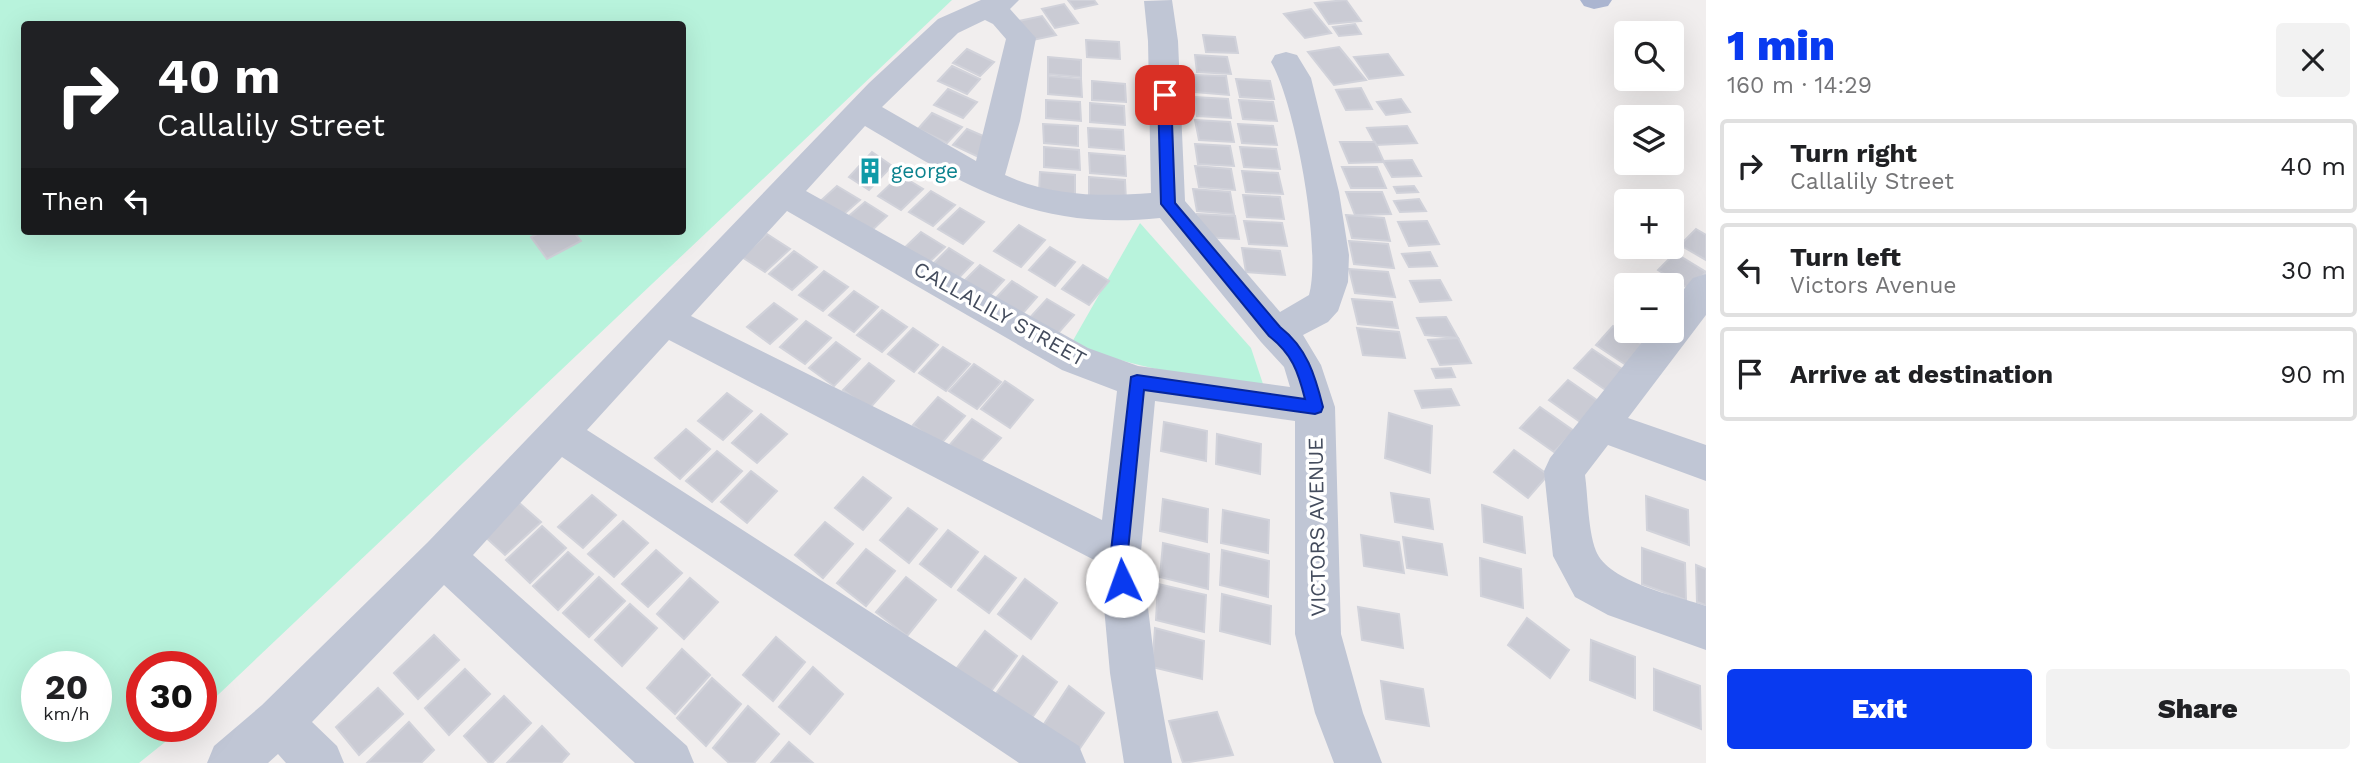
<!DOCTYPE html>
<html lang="en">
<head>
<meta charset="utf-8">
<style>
  body { margin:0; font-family:"Work Sans",sans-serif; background:#f2f2f2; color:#202124; height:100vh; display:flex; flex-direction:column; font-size:26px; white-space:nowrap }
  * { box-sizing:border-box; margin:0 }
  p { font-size:23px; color:#757577 }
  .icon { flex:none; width:38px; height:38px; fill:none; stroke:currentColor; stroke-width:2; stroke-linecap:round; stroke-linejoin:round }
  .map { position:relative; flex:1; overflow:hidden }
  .details { display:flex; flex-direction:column; background:#fff; width:665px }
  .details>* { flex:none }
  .hud { position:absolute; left:21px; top:21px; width:665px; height:214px; border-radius:7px; box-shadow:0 7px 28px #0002; background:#202124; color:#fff; overflow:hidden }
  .fabs { position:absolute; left:1614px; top:21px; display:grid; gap:14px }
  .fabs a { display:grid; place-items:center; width:70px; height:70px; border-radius:7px; background:#fff; box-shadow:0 7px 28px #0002; font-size:35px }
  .speed { position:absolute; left:21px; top:651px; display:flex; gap:14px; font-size:35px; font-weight:700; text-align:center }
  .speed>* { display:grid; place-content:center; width:91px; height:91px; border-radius:50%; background:#fff; box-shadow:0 7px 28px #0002; line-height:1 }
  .speed small { font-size:18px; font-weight:400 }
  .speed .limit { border:10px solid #d22; background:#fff; color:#111 }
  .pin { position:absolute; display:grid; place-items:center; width:60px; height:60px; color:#fff; margin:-30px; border-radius:14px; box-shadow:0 4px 10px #0006 }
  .me { position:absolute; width:77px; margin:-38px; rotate:357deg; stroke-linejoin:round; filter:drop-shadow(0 0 5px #0008) }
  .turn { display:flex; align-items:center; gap:24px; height:147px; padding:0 21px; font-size:32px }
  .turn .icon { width:91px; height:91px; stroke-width:2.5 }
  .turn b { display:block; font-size:49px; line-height:60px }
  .then { display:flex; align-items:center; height:66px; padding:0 21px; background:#0003; gap:14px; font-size:26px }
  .round { display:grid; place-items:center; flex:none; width:74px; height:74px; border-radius:7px; background:#f2f2f2 }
  .summary { display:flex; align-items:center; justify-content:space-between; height:119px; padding:0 21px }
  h1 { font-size:42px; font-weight:800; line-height:52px; color:#093af0 }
  .button { display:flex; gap:14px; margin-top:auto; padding:14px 21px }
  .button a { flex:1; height:80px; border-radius:7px; background:#093af0; color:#fff; font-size:28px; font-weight:800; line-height:80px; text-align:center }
  .button a+a { background:#f2f2f2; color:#202124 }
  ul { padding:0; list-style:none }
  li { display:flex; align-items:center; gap:21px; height:94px; margin:0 14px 10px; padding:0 7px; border:4px solid #e0e0e0; border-radius:7px }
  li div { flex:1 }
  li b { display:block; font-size:26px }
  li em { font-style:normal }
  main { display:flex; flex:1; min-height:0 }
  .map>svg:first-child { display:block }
  .green { fill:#b8f3dc; fill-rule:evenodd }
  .building { fill:#cacbd4; stroke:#d1d2da; stroke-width:2 }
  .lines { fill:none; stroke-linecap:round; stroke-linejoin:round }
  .minor { fill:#c0c6d5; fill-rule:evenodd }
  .major { fill:#abb5d0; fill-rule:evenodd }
  .route { fill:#093af0; stroke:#06269c; stroke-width:2 }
  .labels { text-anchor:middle; stroke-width:7; stroke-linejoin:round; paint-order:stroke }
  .culture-label { font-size:21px; fill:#0d838f; stroke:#fff; text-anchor:start }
  .street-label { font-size:21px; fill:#444c5d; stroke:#fff }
</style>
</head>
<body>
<main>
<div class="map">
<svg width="1706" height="763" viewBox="0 0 1706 763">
  <rect width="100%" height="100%" fill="#f1eeee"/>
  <!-- green -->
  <g class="green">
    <path d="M 0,0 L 952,0 L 201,711 L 201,667 L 142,667 L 142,726 L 185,726 L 139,763 L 0,763 ZM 24,24 L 682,24 L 682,231 L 24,231 ZM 37,667 L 96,667 L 96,726 L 37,726 Z"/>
    <path d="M 1140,223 L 1251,348 L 1264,387 C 1198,378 1134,368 1071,344 Z"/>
  </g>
  <!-- building -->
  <g class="building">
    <polygon points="1068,0 1094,0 1097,4 1075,9"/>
    <polygon points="1346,0 1361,21 1329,24 1315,3"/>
    <polygon points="1064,4 1078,23 1055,28 1042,9"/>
    <polygon points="1311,9 1331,33 1305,38 1284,14"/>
    <polygon points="1042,16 1056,35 1033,40 1019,21"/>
    <polygon points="1355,24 1361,34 1339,36 1333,27"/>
    <polygon points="1203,35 1235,37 1238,53 1206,52"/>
    <polygon points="1086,40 1119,42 1120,59 1087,57"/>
    <polygon points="1339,47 1366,80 1334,85 1308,52"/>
    <polygon points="967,49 994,62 980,76 953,63"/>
    <polygon points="1388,54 1403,75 1369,79 1354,57"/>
    <polygon points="1195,55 1227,57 1231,74 1197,72"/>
    <polygon points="1048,57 1081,60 1081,77 1048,74"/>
    <polygon points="952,66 980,79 967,94 938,81"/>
    <polygon points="1192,75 1226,76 1229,95 1195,92"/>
    <polygon points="1048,76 1081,79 1082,97 1048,94"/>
    <polygon points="1236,79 1270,81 1274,99 1240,97"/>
    <polygon points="1092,81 1125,84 1126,102 1092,100"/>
    <polygon points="1361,88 1372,109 1346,110 1336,90"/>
    <polygon points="948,89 977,102 963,118 934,105"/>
    <polygon points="1194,97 1228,99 1231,118 1197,116"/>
    <polygon points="1401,99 1410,112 1386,115 1377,102"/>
    <polygon points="1046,100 1080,102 1081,121 1046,118"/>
    <polygon points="1239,100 1273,102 1277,121 1243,119"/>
    <polygon points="1090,103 1124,106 1125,125 1090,122"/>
    <polygon points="932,113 962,127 947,143 918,129"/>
    <polygon points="1195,120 1230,122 1234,142 1199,140"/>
    <polygon points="1043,124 1078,126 1078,146 1044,143"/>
    <polygon points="1238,124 1273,126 1277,145 1242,143"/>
    <polygon points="1407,126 1417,143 1376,145 1367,128"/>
    <polygon points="1088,128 1123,130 1124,150 1089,147"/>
    <polygon points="967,129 997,142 983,159 953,145"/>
    <polygon points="1340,142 1375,142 1384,162 1349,163"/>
    <polygon points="1195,144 1230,146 1234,166 1198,164"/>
    <polygon points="1044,147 1079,150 1080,170 1044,167"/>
    <polygon points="1240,147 1276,149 1280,169 1244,167"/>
    <polygon points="872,152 892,166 869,190 849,177"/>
    <polygon points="1089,153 1125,156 1126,176 1090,173"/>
    <polygon points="1412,160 1421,176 1392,177 1383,161"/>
    <polygon points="1195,166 1231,169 1235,190 1199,187"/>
    <polygon points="1342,167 1377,167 1386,188 1351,188"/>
    <polygon points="1242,171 1278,173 1283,194 1246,192"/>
    <polygon points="1040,172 1075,175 1075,196 1039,193"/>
    <polygon points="900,175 923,189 901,210 878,196"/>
    <polygon points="1089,177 1125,180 1126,201 1089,198"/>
    <polygon points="837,186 860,200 836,221 814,207"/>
    <polygon points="1414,186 1418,192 1397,193 1394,187"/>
    <polygon points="1193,189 1230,192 1234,214 1197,211"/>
    <polygon points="931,191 955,205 933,226 909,212"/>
    <polygon points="1346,192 1382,192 1391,214 1355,215"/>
    <polygon points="1243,195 1280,197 1284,219 1247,217"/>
    <polygon points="1419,199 1426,211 1400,212 1394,201"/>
    <polygon points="865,202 887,216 864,238 841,223"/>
    <polygon points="960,208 984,222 963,244 938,229"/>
    <polygon points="1197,214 1235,216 1239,239 1201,237"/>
    <polygon points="1346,215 1384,218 1390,241 1352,238"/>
    <polygon points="1244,221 1282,223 1287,246 1249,244"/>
    <polygon points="1427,221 1439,244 1409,246 1398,222"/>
    <polygon points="1019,225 1045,240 1021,267 994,251"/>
    <polygon points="1696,229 1706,235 1706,260 1680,245"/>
    <polygon points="543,231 573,231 581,241 547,259 531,237"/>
    <polygon points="921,232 945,247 922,269 898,254"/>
    <polygon points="767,234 790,249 765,272 742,257"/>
    <polygon points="1349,241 1388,244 1394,268 1354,264"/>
    <polygon points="1050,247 1075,262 1055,286 1029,270"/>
    <polygon points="949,248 973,263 951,286 926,271"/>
    <polygon points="1242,248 1280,251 1285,275 1246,272"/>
    <polygon points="794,251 817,267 792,290 769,274"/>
    <polygon points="1430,252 1437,266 1409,267 1402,254"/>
    <polygon points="1675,253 1706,272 1691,290 1658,270"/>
    <polygon points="980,265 1004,280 982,304 957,288"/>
    <polygon points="1083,265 1109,281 1089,305 1062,289"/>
    <polygon points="1349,269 1388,272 1395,297 1355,293"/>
    <polygon points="824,271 848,287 823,311 799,295"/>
    <polygon points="1656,276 1671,285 1647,285"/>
    <polygon points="1440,280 1451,300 1420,302 1410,281"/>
    <polygon points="1012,281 1037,297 1016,321 989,305"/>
    <polygon points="854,291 878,307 854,332 829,315"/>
    <polygon points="1047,299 1074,315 1052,340 1025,323"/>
    <polygon points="1352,299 1392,302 1398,328 1358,324"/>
    <polygon points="774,303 797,319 770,344 747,327"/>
    <polygon points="882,310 907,327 882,352 857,335"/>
    <polygon points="1446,317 1458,338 1425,335 1417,318"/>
    <polygon points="806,321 831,338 805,364 780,347"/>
    <polygon points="1613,326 1646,347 1629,367 1596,345"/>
    <polygon points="913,328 938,345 914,372 888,354"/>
    <polygon points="1357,328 1399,332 1405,358 1363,355"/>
    <polygon points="1458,338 1471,363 1440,365 1428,340"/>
    <polygon points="836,342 860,359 834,386 809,368"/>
    <polygon points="943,347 970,364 946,391 919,373"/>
    <polygon points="1592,349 1625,371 1607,391 1574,368"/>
    <polygon points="869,363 894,381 869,409 843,390"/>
    <polygon points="974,364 1001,382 977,409 949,391"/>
    <polygon points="1451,368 1455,377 1436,378 1432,369"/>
    <polygon points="1568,380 1601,403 1583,424 1549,400"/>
    <polygon points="1005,381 1033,400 1010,428 981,409"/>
    <polygon points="1451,389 1459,405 1422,408 1415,391"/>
    <polygon points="727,393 752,411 723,440 698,421"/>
    <polygon points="938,397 965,416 940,445 913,425"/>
    <polygon points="1540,407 1574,431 1554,452 1520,428"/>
    <polygon points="1389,413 1432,426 1430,473 1385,458"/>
    <polygon points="761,414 787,434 757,463 732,443"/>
    <polygon points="972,419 1001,438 975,468 947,448"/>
    <polygon points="1164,422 1207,431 1206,461 1161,451"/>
    <polygon points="686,429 710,449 680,479 655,458"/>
    <polygon points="1217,434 1261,444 1260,474 1216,464"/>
    <polygon points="1514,450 1548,475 1528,498 1494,472"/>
    <polygon points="717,451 742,471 712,502 686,481"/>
    <polygon points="751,471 777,491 747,523 721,502"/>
    <polygon points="863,477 891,498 863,530 835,508"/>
    <polygon points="1391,493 1429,499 1433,529 1395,522"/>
    <polygon points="592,495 616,515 583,548 558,527"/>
    <polygon points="1646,496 1688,510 1689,545 1647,530"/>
    <polygon points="1163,499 1208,509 1207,542 1160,531"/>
    <polygon points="517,501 541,522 505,555 481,533"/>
    <polygon points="1482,505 1522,517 1525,553 1484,542"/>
    <polygon points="908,508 937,529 909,563 880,540"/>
    <polygon points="1223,510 1269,520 1268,553 1221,543"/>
    <polygon points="623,521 648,543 614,577 588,554"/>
    <polygon points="825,522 853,544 823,578 795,555"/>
    <polygon points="542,526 566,548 530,583 506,560"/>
    <polygon points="948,530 978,552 951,587 920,564"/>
    <polygon points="1361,535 1399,542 1404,573 1364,566"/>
    <polygon points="1403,537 1442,544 1447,575 1407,568"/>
    <polygon points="1163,543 1209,554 1208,589 1160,577"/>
    <polygon points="1642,548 1685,563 1686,600 1642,584"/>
    <polygon points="866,549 895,571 866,606 837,583"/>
    <polygon points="656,550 682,573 648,607 622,584"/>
    <polygon points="1222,550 1269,561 1268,597 1220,585"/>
    <polygon points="568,552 593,574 558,610 533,586"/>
    <polygon points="985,556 1016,578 989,613 958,590"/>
    <polygon points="1480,558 1521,569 1523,608 1481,596"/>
    <polygon points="1696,565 1706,569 1706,605 1697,602"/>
    <polygon points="599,577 625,601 589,637 563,613"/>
    <polygon points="906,577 936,600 907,636 876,612"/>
    <polygon points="690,578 718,602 684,639 657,614"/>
    <polygon points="1025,579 1057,603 1031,639 998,614"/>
    <polygon points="1158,584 1206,595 1204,632 1156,620"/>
    <polygon points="1222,594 1271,606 1270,644 1220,631"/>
    <polygon points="630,604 657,628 622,666 595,640"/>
    <polygon points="1358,607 1399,614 1403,648 1362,640"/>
    <polygon points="1527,618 1569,650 1550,678 1508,645"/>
    <polygon points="1155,628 1204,641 1202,679 1152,667"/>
    <polygon points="985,631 1017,656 989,694 956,669"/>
    <polygon points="434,635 459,660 418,699 394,673"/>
    <polygon points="776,637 805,662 773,701 743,675"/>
    <polygon points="1591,640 1635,657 1635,698 1590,680"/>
    <polygon points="682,649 710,675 675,714 647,688"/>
    <polygon points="1023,656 1057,682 1029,722 995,695"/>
    <polygon points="813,667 843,694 810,734 779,707"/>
    <polygon points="465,669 490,694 449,735 425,708"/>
    <polygon points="1654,669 1700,686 1701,729 1654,710"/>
    <polygon points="712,678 741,704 706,746 677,718"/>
    <polygon points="1381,681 1423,689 1429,726 1386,719"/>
    <polygon points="1069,686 1104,713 1076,754 1042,727"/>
    <polygon points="378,688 403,714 359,755 336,727"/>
    <polygon points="504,696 531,723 492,763 489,763 464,736"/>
    <polygon points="748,706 779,734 754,763 729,763 713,748"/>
    <polygon points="1217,712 1233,755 1183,763 1169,721"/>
    <polygon points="409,722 434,750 421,763 367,763"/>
    <polygon points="542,726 569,754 561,763 507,763"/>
    <polygon points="789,742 813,763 771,763"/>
  </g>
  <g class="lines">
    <!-- minor -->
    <g class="minor">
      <path d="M 981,0 L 1019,0 L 1010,9 L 1036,38 L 1020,121 L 1005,175 C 1050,196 1102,197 1151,193 L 1148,41 L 1144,1 L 1172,0 L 1178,41 L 1185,201 L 1280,312 L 1309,295 C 1322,250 1295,102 1271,62 L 1275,55 L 1286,52 L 1297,55 L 1311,78 L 1339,192 L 1349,255 L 1348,282 L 1338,311 L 1328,322 L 1303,335 L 1321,365 L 1335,407 L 1341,634 L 1363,713 L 1382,763 L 1334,763 L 1315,713 L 1295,634 L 1295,421 L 1155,401 L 1141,551 L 1156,673 L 1172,763 L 1124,763 L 1110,673 L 1100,563 L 669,340 L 587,430 L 1079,746 L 1086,763 L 1019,763 L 562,457 L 473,555 L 687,746 L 694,763 L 635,763 L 444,585 L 312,722 L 337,746 L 344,763 L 286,763 L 278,754 L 268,763 L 207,763 L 214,746 L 262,705 L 428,542 L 869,83 L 938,19 ZM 985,20 L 993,24 L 1006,39 L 976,161 L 882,107 L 958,33 ZM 865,126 C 968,187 1035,231 1160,218 L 1261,342 L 1284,367 L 1290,387 L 1138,366 L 1088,348 L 806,191 ZM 787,211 L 1062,370 L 1117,391 L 1102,520 L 691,316 Z"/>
      <path d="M 1706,274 L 1706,315 L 1628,418 L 1706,445 L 1706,481 L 1608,445 L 1585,475 C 1588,497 1588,531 1596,551 C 1608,582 1677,596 1706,606 L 1706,650 L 1608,615 L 1575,597 L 1553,556 L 1544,471 L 1550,458 L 1651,331 L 1671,331 L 1671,305 L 1693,278 Z"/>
    </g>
    <!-- major -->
    <polygon class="major" points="1580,0 1612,0 1608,6 1594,9 1584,6"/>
  </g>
  <!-- route -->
  <path class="route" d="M 1165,91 L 1171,95 L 1175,203 L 1280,327 C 1307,348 1315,375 1323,407 L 1321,412 L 1315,414 L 1144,390 L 1128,551 L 1131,581 L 1128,587 L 1122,590 L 1116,587 L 1111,551 L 1131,377 L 1137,375 L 1305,399 C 1298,371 1292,354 1269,336 L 1161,204 L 1158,95 Z"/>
  <!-- icons -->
  <defs>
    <g id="building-bare" transform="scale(2.1)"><path d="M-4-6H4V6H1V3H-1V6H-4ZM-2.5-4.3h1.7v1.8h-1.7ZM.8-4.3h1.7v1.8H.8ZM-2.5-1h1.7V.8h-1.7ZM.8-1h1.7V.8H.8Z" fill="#0f9aa8" stroke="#fff" stroke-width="2.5" paint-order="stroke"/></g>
  </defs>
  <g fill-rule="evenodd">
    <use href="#building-bare" x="870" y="171"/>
  </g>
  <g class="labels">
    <!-- culture labels -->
    <g class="culture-label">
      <text x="891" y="178">george</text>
    </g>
    <!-- street labels -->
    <g class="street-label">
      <text transform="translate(1000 314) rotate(29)" y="7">CALLALILY STREET</text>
      <text transform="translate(1317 527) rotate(-91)" y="7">VICTORS AVENUE</text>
    </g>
  </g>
</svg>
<div class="fabs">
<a><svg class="icon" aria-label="search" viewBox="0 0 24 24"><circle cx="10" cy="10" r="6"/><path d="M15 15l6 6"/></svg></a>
<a><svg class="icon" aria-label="layers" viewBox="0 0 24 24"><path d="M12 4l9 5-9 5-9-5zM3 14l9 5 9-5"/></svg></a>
<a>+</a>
<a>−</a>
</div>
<div class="speed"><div>20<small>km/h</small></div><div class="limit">30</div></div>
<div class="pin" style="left:1165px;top:95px;background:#d93025"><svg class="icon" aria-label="arrive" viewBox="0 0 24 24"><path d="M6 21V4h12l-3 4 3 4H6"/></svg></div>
<svg class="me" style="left:1122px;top:581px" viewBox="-20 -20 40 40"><circle r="19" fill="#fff"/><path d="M0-13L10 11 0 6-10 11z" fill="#093af0"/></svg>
<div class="hud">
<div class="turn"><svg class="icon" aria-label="right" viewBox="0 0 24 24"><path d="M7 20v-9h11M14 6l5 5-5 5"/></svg><div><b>40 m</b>Callalily Street</div></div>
<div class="then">Then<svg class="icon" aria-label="left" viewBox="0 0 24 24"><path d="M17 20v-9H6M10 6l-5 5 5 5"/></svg></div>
</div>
</div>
<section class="details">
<div class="summary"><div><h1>1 min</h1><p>160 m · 14:29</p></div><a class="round"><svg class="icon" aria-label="close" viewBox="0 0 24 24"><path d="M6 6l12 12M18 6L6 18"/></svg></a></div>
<ul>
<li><svg class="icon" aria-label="right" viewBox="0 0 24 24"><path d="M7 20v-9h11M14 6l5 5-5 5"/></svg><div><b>Turn right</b><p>Callalily Street</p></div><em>40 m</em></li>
<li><svg class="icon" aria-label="left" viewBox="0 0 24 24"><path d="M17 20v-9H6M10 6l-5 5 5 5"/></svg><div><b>Turn left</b><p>Victors Avenue</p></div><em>30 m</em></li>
<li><svg class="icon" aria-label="arrive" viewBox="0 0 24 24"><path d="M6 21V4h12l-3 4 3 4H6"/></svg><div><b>Arrive at destination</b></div><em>90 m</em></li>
</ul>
<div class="button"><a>Exit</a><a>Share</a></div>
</section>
</main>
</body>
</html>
